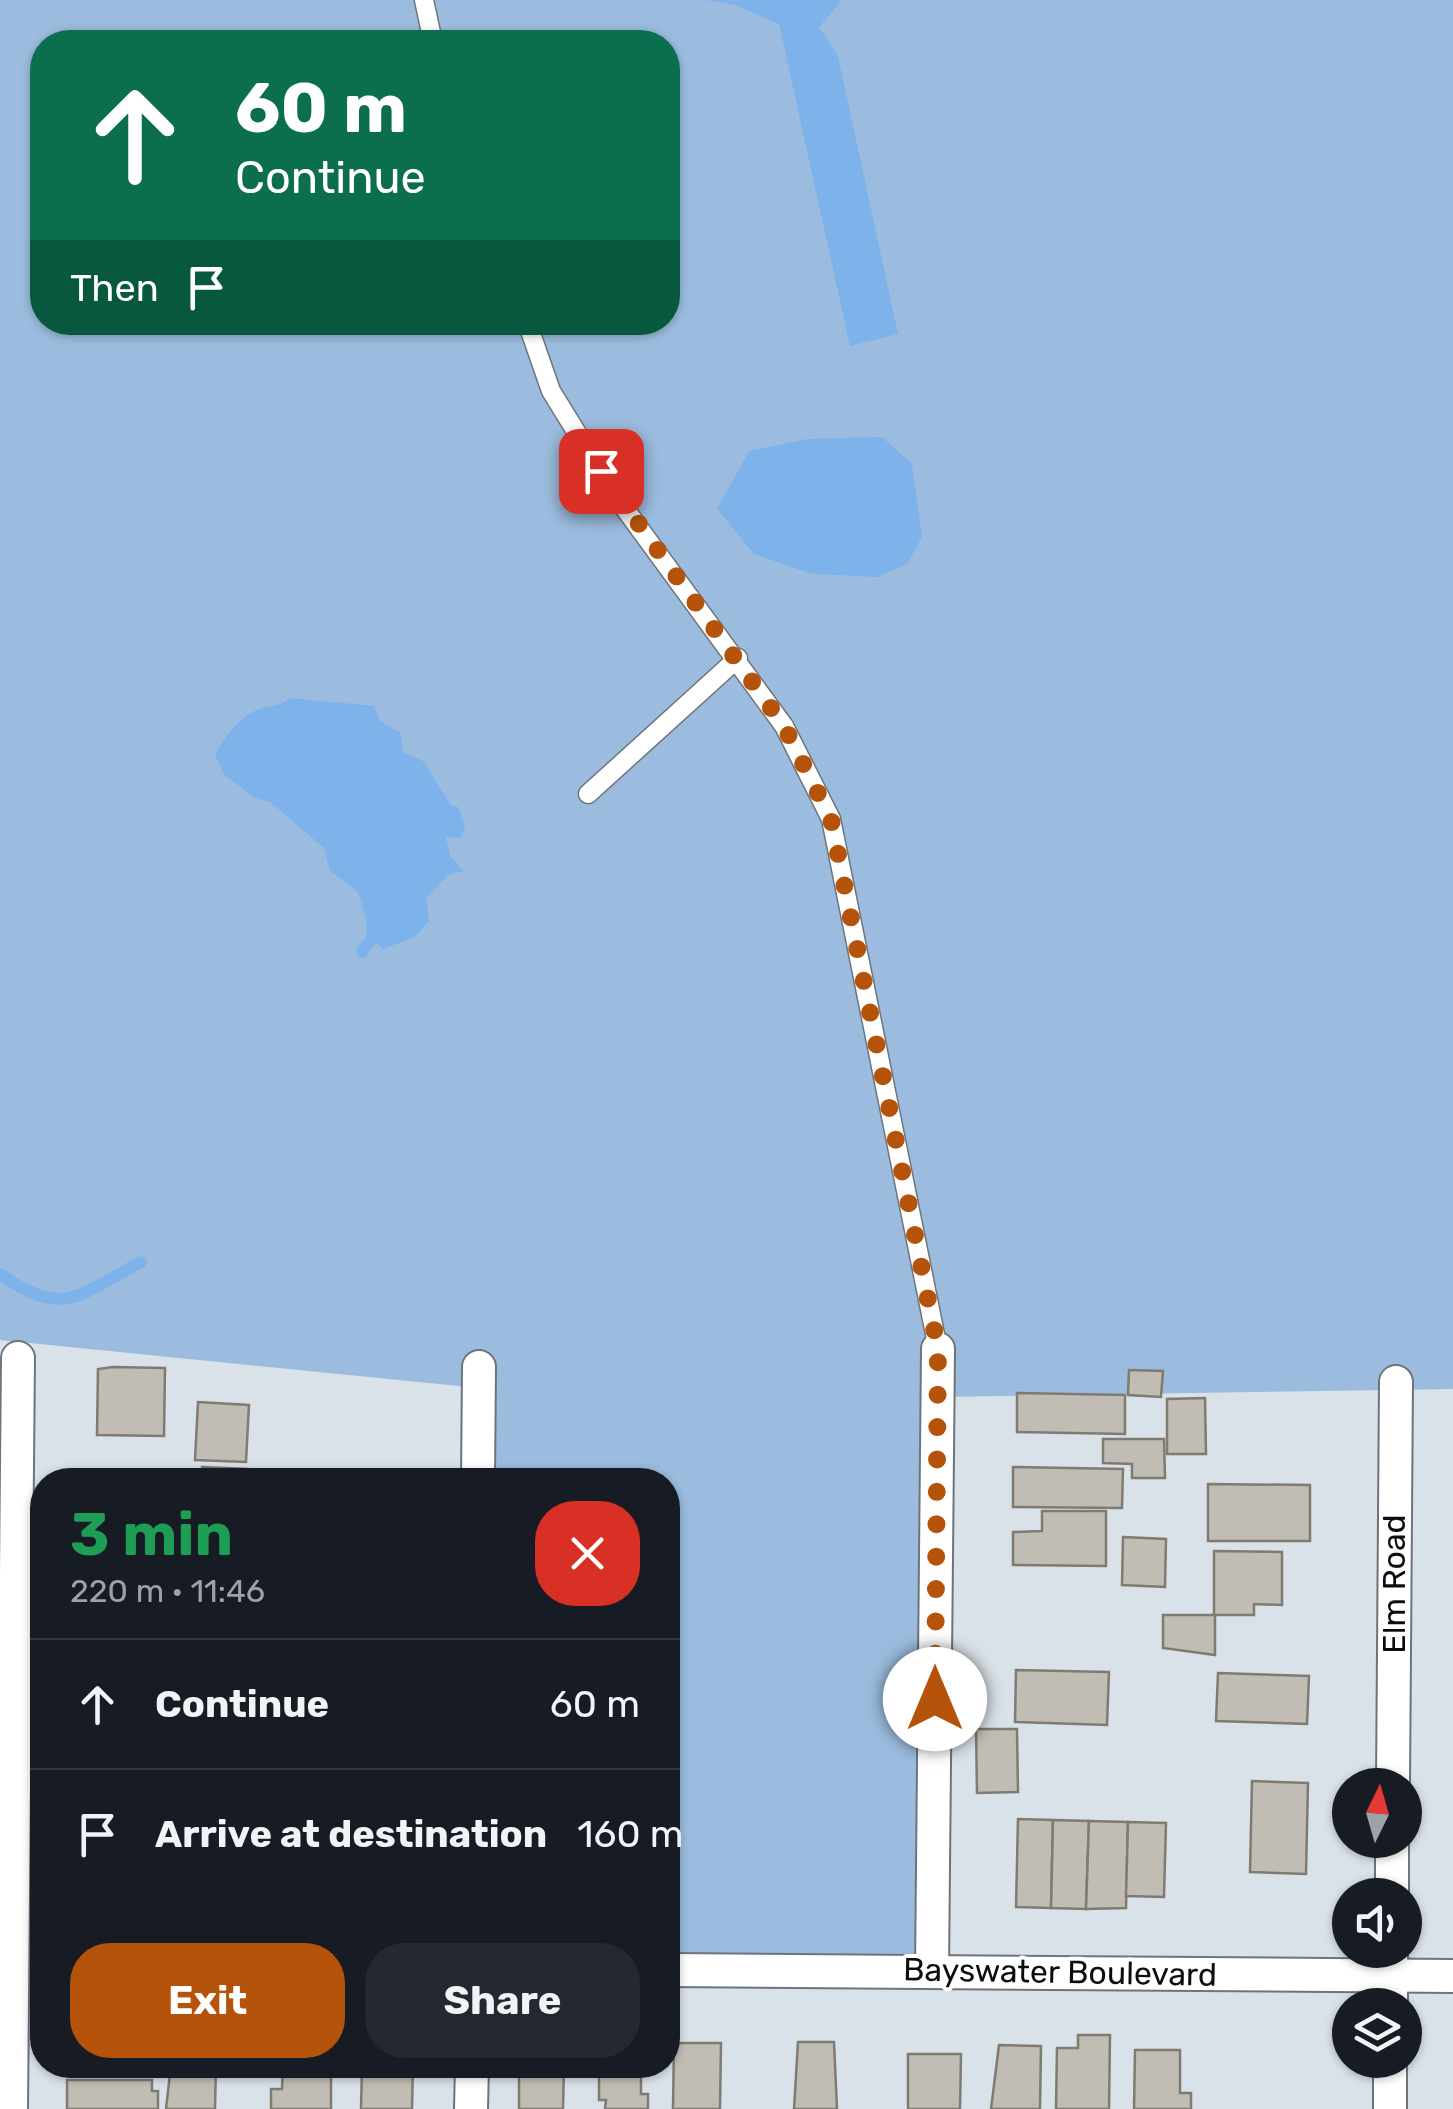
<!DOCTYPE html>
<html lang="en">
<head>
<meta charset="utf-8">
<style>
  body { margin:0; font-family:Rubik,sans-serif; background:#242831; color:#f1f3f6; height:100vh; display:flex; flex-direction:column; font-size:38px; white-space:nowrap }
  * { box-sizing:border-box; margin:0 }
  p { font-size:32px; color:#9ea1a6 }
  .icon { flex:none; width:55px; height:55px; fill:none; stroke:currentColor; stroke-width:2; stroke-linecap:round; stroke-linejoin:round }
  .map { position:relative; flex:1; overflow:hidden }
  .details { position:absolute; left:30px; top:1468px; width:650px; height:610px; display:flex; flex-direction:column; background:#171b24; border-radius:40px; box-shadow:0 2px 8px #0004 }
  .details>* { flex:none }
  .banner { position:absolute; left:30px; top:30px; width:650px; height:305px; border-radius:40px; box-shadow:0 2px 8px #0004; background:#0b6e4f; color:#fff; overflow:hidden }
  .needle { width:65px; rotate:5deg }
  .tools { position:absolute; left:1332px; top:1768px; display:grid; gap:20px }
  .tools a { display:grid; place-items:center; width:90px; height:90px; border-radius:50%; background:#171b24; box-shadow:0 2px 8px #0004; font-size:50px }
  .pin { position:absolute; display:grid; place-items:center; width:85px; height:85px; color:#fff; margin:-42px; border-radius:20px; box-shadow:0 5px 15px #0006 }
  .me { position:absolute; width:110px; margin:-55px; rotate:0deg; stroke-linejoin:round; filter:drop-shadow(0 0 8px #0008) }
  .turn { display:flex; align-items:center; gap:35px; height:210px; padding:0 40px; font-size:45px }
  .turn .icon { width:130px; height:130px; stroke-width:2.5 }
  .turn b { display:block; font-size:70px; line-height:85px }
  .then { display:flex; align-items:center; height:95px; padding:0 40px; background:#0003; gap:20px; font-size:38px }
  .round { display:grid; place-items:center; flex:none; width:105px; height:105px; border-radius:40px; background:#242831 }
  .head { display:flex; align-items:center; justify-content:space-between; height:170px; padding:0 40px }
  h1 { font-size:60px; font-weight:700; line-height:75px; color:#1e9e55 }
  .action { display:flex; gap:20px; margin-top:auto; padding:20px 40px }
  .action a { flex:1; height:115px; border-radius:40px; background:#b45309; color:#fff; font-size:40px; font-weight:700; line-height:115px; text-align:center }
  .action a+a { background:#242831; color:#f1f3f6 }
  ul { padding:0; list-style:none }
  li { display:flex; align-items:center; gap:30px; height:130px; padding:0 40px; border-top:2px solid #363941 }
  li div { flex:1 }
  li b { display:block; font-size:38px }
  li em { font-style:normal }
  .map>svg:first-child { display:block }
  .green { fill:#9bbcde; fill-rule:evenodd }
  .water { fill:#7db3ea }
  .lines { fill:none; stroke-linecap:round; stroke-linejoin:round }
  .stream { stroke:#7db3ea; stroke-width:12 }
  .building { fill:#c2bdb4; stroke:#7f7b72; stroke-width:2.5 }
  .service-casing { stroke:#6d747b; stroke-width:21 }
  .minor-casing { stroke:#6d747b; stroke-width:36 }
  .service { stroke:#fff; stroke-width:18 }
  .minor { stroke:#fff; stroke-width:32 }
  .route { stroke:#b45309; stroke-width:18; stroke-dasharray:0 32.4 }
  .labels { text-anchor:middle; stroke-width:8; stroke-linejoin:round; paint-order:stroke }
  .street-label { font-size:32px; fill:#0b0e10; stroke:#fff }
</style>
</head>
<body>
<div class="map">
<svg width="1453" height="2109" viewBox="0 0 1453 2109">
  <rect width="100%" height="100%" fill="#dae2e9"/>
  <!-- green -->
  <path class="green" d="M 0,0 L 1453,0 L 1453,1389 L 943,1397 L 943,1975 L 668,1970 L 668,1480 L 478,1480 L 479,1388 L 0,1340 ZM 42,42 L 668,42 L 668,322 L 42,322 Z"/>
  <!-- water -->
  <g class="water">
    <polygon points="706,0 842,0 819,27 838,56 898,334 850,346 779,24 735,5"/>
    <polygon points="882,437 912,464 922,537 908,563 878,577 812,574 754,554 717,509 749,451 807,439"/>
    <path d="M 289,698 L 374,706 L 380,721 L 400,733 L 403,752 L 423,761 L 451,805 L 458,807 L 465,826 L 461,838 L 446,837 L 450,856 L 464,871 L 448,875 L 426,898 L 429,921 L 415,937 L 383,949 L 372,938 L 358,892 L 330,871 L 324,848 L 270,802 L 254,798 L 224,774 L 215,755 C 224,737 240,716 259,709 C 271,704 278,708 289,698 Z"/>
  </g>
  <g class="lines">
    <!-- stream -->
    <g class="stream">
      <polyline points="362,952 372,938 373,924"/>
      <path d="M 0,1274 C 64,1319 79,1295 141,1262"/>
    </g>
  </g>
  <!-- building -->
  <g class="building">
    <polygon points="113,1367 165,1368 164,1436 97,1435 98,1369"/>
    <polygon points="1129,1370 1163,1371 1161,1397 1128,1395"/>
    <polygon points="1017,1393 1125,1395 1125,1434 1017,1432"/>
    <polygon points="1205,1398 1206,1454 1167,1454 1167,1399"/>
    <polygon points="198,1402 249,1405 246,1462 195,1460"/>
    <polygon points="1103,1439 1164,1439 1165,1478 1132,1478 1132,1464 1103,1463"/>
    <polygon points="202,1467 248,1469 248,1480 202,1480"/>
    <polygon points="1013,1467 1123,1469 1122,1508 1013,1507"/>
    <polygon points="1208,1484 1310,1485 1310,1541 1208,1541"/>
    <polygon points="1042,1511 1106,1511 1106,1566 1013,1565 1013,1532 1042,1531"/>
    <polygon points="1123,1537 1166,1539 1165,1587 1122,1585"/>
    <polygon points="1214,1551 1282,1552 1282,1605 1254,1604 1254,1615 1214,1615"/>
    <polygon points="1163,1615 1215,1615 1215,1655 1163,1648"/>
    <polygon points="1016,1670 1109,1672 1107,1725 1015,1722"/>
    <polygon points="1218,1673 1309,1676 1307,1724 1216,1721"/>
    <polygon points="976,1729 1017,1729 1018,1792 977,1793"/>
    <polygon points="1252,1781 1308,1783 1306,1874 1250,1872"/>
    <polygon points="1018,1819 1053,1820 1051,1908 1016,1907"/>
    <polygon points="1053,1820 1089,1821 1086,1909 1051,1908"/>
    <polygon points="1089,1821 1128,1822 1126,1908 1086,1909"/>
    <polygon points="1128,1822 1166,1823 1164,1897 1126,1896"/>
    <polygon points="1078,2035 1110,2035 1109,2109 1056,2109 1057,2048 1078,2048"/>
    <polygon points="798,2042 834,2042 837,2109 794,2109"/>
    <polygon points="674,2043 721,2043 720,2109 673,2109"/>
    <polygon points="999,2045 1041,2046 1040,2109 991,2109"/>
    <polygon points="1135,2050 1180,2050 1180,2093 1191,2093 1191,2109 1134,2109"/>
    <polygon points="908,2054 961,2054 960,2109 908,2109"/>
    <polygon points="67,2065 163,2065 163,2076 66,2074"/>
    <polygon points="171,2065 216,2065 215,2109 166,2109"/>
    <polygon points="283,2065 331,2065 331,2109 271,2109 271,2089 282,2089"/>
    <polygon points="362,2065 413,2065 412,2109 361,2109"/>
    <polygon points="519,2065 564,2065 563,2109 519,2109"/>
    <polygon points="599,2065 641,2065 641,2094 648,2094 648,2109 605,2109 606,2100 599,2100"/>
    <polygon points="67,2080 152,2080 152,2091 158,2091 158,2109 67,2109"/>
  </g>
  <g class="lines">
    <!-- service casing -->
    <g class="service-casing">
      <g id="service">
        <polyline points="424,0 433,42"/>
        <polyline points="527,322 551,391 617,498 784,726 831,819 938,1349"/>
        <polyline points="588,794 738,658"/>
      </g>
    </g>
    <!-- minor casing -->
    <g class="minor-casing">
      <g id="minor">
        <polyline points="478,1480 479,1367"/>
        <polyline points="1393,1785 1396,1382"/>
        <polyline points="1392,1895 1392,1840"/>
        <polyline points="668,1970 1453,1976"/>
        <polyline points="932,1971 938,1349"/>
        <polyline points="1391,2005 1391,1950"/>
        <polyline points="11,2109 18,1358"/>
        <polyline points="471,2109 472,2065"/>
        <polyline points="1390,2109 1390,2060"/>
      </g>
    </g>
    <!-- service -->
    <use href="#service" class="service"/>
    <!-- minor -->
    <use href="#minor" class="minor"/>
  </g>
  <g class="lines">
    <!-- route -->
    <polyline class="route" points="601,471 784,726 831,819 938,1349 935,1699"/>
  </g>
  <g class="labels">
    <!-- street labels -->
    <g class="street-label">
      <text transform="translate(1394 1584) rotate(-90)" y="11">Elm Road</text>
      <text transform="translate(1060 1972) rotate(1)" y="11">Bayswater Boulevard</text>
    </g>
  </g>
</svg>
<div class="tools">
<a><svg class="needle" viewBox="-14 -14 28 28"><path d="M0-13l5 13h-10z" fill="#e53935"/><path d="M0 13l5-13h-10z" fill="#9ea1a6"/></svg></a>
<a><svg class="icon" aria-label="sound" viewBox="0 0 24 24"><path d="M4 9h4l5-4v14l-5-4H4zM17 9q2 3 0 6"/></svg></a>
<a><svg class="icon" aria-label="layers" viewBox="0 0 24 24"><path d="M12 4l9 5-9 5-9-5zM3 14l9 5 9-5"/></svg></a>
</div>
<div class="pin" style="left:601px;top:471px;background:#d93025"><svg class="icon" aria-label="arrive" viewBox="0 0 24 24"><path d="M6 21V4h12l-3 4 3 4H6"/></svg></div>
<svg class="me" style="left:935px;top:1699px" viewBox="-20 -20 40 40"><circle r="19" fill="#fff"/><path d="M0-13L10 11 0 6-10 11z" fill="#b45309"/></svg>
<div class="banner">
<div class="turn"><svg class="icon" aria-label="ahead" viewBox="0 0 24 24"><path d="M12 20V5M6 11l6-6 6 6"/></svg><div><b>60 m</b>Continue</div></div>
<div class="then">Then<svg class="icon" aria-label="arrive" viewBox="0 0 24 24"><path d="M6 21V4h12l-3 4 3 4H6"/></svg></div>
</div>
<section class="details">
<div class="head"><div><h1>3 min</h1><p>220 m · 11:46</p></div><a class="round" style="background:#d93025;color:#fff"><svg class="icon" aria-label="close" viewBox="0 0 24 24"><path d="M6 6l12 12M18 6L6 18"/></svg></a></div>
<ul>
<li><svg class="icon" aria-label="ahead" viewBox="0 0 24 24"><path d="M12 20V5M6 11l6-6 6 6"/></svg><div><b>Continue</b></div><em>60 m</em></li>
<li><svg class="icon" aria-label="arrive" viewBox="0 0 24 24"><path d="M6 21V4h12l-3 4 3 4H6"/></svg><div><b>Arrive at destination</b></div><em>160 m</em></li>
</ul>
<div class="action"><a>Exit</a><a>Share</a></div>
</section>
</div>
</body>
</html>
